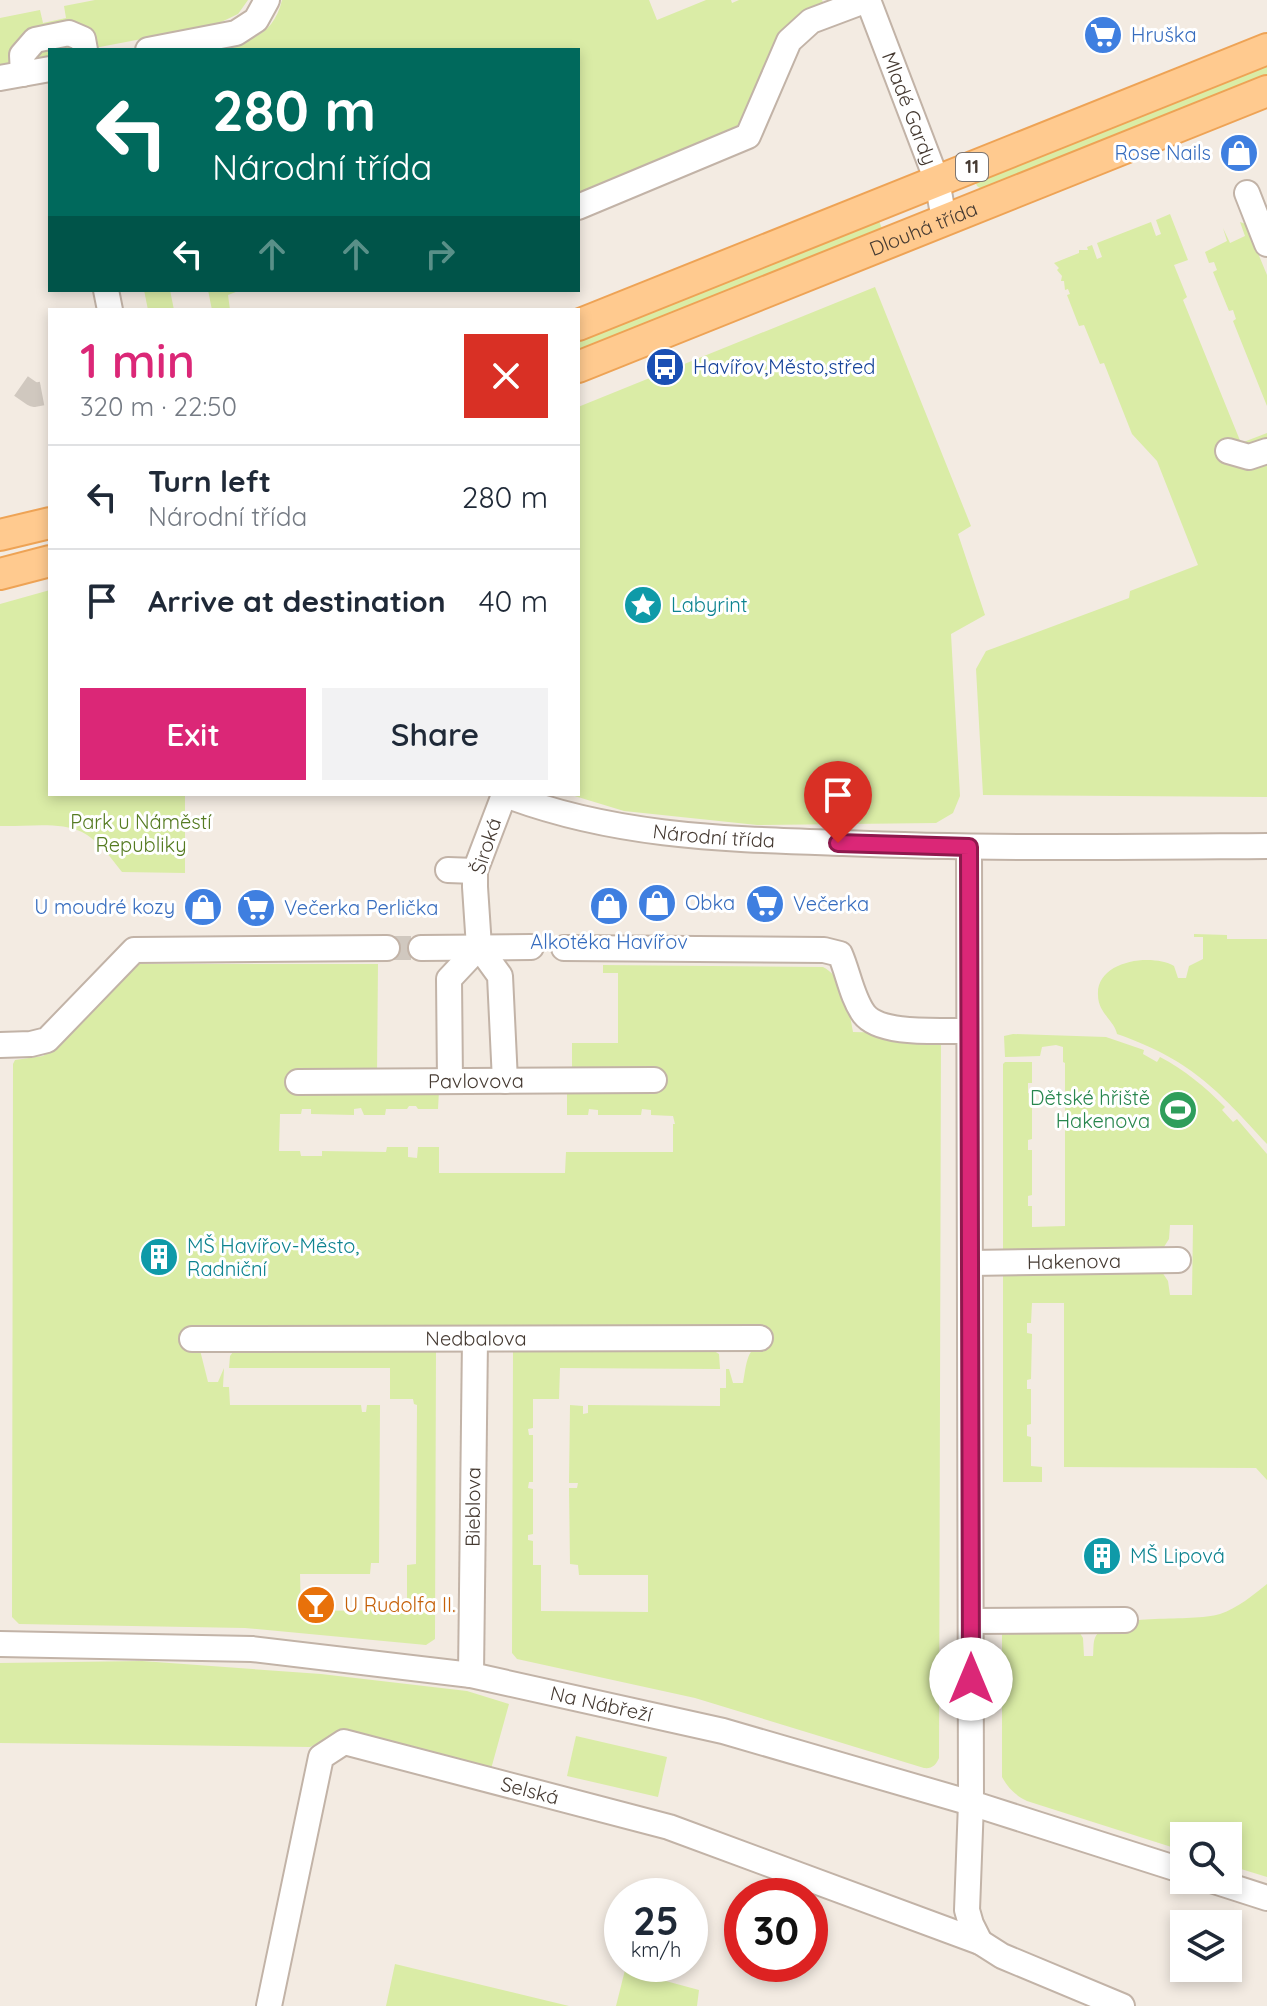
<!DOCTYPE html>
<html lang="en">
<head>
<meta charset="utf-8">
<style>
  body { margin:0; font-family:Quicksand,sans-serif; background:#f2f2f3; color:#1f2937; height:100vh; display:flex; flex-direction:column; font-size:30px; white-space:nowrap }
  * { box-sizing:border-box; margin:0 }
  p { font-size:26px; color:#747a83 }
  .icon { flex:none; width:44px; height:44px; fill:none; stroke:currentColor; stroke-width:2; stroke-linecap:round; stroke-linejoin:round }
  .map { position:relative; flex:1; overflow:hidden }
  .details { position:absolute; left:48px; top:308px; width:532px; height:488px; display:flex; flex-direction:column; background:#fff; border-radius:0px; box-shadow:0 4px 12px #0003 }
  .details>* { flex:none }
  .top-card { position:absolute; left:48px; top:48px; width:532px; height:244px; border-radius:0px; box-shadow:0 4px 12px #0003; background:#00695c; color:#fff; overflow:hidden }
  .controls { position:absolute; left:1170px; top:1822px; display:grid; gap:16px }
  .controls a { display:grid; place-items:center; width:72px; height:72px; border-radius:0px; background:#fff; box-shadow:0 4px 12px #0003; font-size:40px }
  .speed { position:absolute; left:604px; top:1878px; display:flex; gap:16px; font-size:40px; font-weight:700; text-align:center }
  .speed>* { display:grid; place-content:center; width:104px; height:104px; border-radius:50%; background:#fff; box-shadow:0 4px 12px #0003; line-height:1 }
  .speed small { font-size:20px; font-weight:400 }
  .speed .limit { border:12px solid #d22; background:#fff; color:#111 }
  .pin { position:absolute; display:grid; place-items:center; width:68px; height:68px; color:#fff; margin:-82px -34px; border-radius:50% 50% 50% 0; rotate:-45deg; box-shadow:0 0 8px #0007 }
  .pin .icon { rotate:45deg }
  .me { position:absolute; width:88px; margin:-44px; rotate:0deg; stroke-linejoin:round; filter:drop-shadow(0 0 6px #0008) }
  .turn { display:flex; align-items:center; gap:28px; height:168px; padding:0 32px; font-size:36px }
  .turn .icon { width:104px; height:104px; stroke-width:2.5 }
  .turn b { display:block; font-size:56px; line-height:68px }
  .lanes { display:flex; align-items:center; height:76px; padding:0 32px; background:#0003; justify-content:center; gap:40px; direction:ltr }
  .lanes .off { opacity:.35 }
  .round { display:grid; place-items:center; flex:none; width:84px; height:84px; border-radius:0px; background:#f2f2f3 }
  .summary { display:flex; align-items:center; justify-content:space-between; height:136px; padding:0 32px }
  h1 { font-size:48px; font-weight:600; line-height:60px; color:#db2777 }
  .primary-button { display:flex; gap:16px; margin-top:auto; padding:16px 32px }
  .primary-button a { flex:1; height:92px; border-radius:0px; background:#db2777; color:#fff; font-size:32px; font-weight:600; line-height:92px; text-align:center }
  .primary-button a+a { background:#f2f2f3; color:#1f2937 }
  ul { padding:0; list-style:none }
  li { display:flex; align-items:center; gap:24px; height:104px; padding:0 32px; border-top:2px solid #e0e1e3 }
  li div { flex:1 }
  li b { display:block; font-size:30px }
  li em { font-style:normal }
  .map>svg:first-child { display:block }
  .green { fill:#daeca6 }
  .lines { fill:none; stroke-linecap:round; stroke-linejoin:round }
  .minor-tunnel { stroke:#d0c8bf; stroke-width:24; stroke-dasharray:24 12; stroke-linecap:butt }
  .minor-casing { stroke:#c2b3a7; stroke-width:28 }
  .major-casing { stroke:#eea355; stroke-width:34 }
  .minor { stroke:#fff; stroke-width:24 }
  .major { stroke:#ffca8f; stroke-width:30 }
  .route-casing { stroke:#8e194d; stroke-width:20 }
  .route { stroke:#db2777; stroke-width:14 }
  .labels { text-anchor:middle; stroke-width:6; stroke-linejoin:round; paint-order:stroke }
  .shield { fill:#fff; stroke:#7d7570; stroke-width:2 }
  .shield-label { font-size:18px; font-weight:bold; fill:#453a32 }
  .shop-label { font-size:20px; fill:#366cbe; stroke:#fff; text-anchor:start }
  .street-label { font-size:20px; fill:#453a32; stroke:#fff }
  .transit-label { font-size:20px; fill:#164399; stroke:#fff; text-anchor:start }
  .culture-label { font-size:20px; fill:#0d838f; stroke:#fff; text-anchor:start }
  .park-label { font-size:20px; fill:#557b21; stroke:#fff }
  .leisure-label { font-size:20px; fill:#27864d; stroke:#fff; text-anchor:end }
  .food-label { font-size:20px; fill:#c56008; stroke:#fff; text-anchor:start }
</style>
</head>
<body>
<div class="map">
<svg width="1267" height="2006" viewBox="0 0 1267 2006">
  <rect width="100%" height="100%" fill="#f3ebe2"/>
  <!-- green -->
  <g class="green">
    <polygon points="95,0 248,0 238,14 215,25 84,50 50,50 50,57 0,66 0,18 40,10 43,23 66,18 64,6"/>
    <path d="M 282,0 L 649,0 L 657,20 L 706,0 L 731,0 L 732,3 L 739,0 L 822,0 L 826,9 L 742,125 L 578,193 L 578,50 L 203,50 C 240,43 272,42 282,0 Z"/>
    <polygon points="1267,60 1267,78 984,191 977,186 975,181"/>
    <polygon points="1170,214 1188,260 1174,265 1187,297 1183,300 1241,443 1267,433 1267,797 983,795 976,669 986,651 1129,598 1130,591 1198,565 1157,461 1132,434 1104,363 1100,364 1084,325 1079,326 1067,295 1070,294 1068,289 1065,290 1064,281 1061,281 1062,276 1057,270 1059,268 1054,263 1079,253 1079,250 1088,250 1087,247 1092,245 1097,259 1102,257 1097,243 1151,222 1156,236 1161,234 1156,220"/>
    <polygon points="877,216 883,231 578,354 578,336"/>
    <polygon points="1240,222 1246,224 1267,275 1267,406 1233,321 1236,319 1233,310 1229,311 1213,272 1217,270 1214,262 1209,263 1205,252 1227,241 1223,228 1230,243 1245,236"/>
    <polygon points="875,287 971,526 958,534 985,615 951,634 960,796 953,813 936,823 757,825 624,811 568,794 578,794 578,407"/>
    <polygon points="144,290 170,290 174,310 148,310"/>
    <polygon points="208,290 241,290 228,295 230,310 212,310"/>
    <path d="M 50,590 L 50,794 L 185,794 L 185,873 L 122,872 C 112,859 98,840 82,832 C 60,821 24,827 0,826 L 0,604 Z"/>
    <path d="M 1194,934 L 1227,935 L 1227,939 L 1267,939 L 1267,1144 C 1217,1089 1189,1059 1117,1034 C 1114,1020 1098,1013 1098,995 C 1096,961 1151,953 1174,966 L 1178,978 L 1186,978 L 1189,966 L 1203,959 L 1203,937 L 1194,937 Z"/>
    <path d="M 133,964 L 378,964 L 377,1075 L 298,1075 L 298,1090 L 439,1091 L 438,1109 L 418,1109 L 416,1106 L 409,1106 L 407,1109 L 386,1109 L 385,1115 L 364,1115 L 361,1108 L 354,1109 L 354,1115 L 311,1114 L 311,1109 L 302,1109 L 301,1114 L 280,1114 L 279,1151 L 300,1151 L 301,1156 L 322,1156 L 322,1151 L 386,1152 L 387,1147 L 408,1147 L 408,1157 L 417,1158 L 418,1147 L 439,1147 L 439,1173 L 565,1173 L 566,1152 L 673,1152 L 673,1124 L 675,1124 L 673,1116 L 651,1115 L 651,1110 L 642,1109 L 641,1115 L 598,1115 L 598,1110 L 589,1109 L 588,1115 L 567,1115 L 567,1092 L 650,1092 L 651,1086 L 654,1086 L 654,1076 L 605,1076 L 604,1071 L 584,1071 L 583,1075 L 572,1075 L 572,1043 L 618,1043 L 618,973 L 603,973 L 603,965 L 823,967 C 845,978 849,1011 853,1032 L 935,1034 L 941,1037 L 939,1758 C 936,1765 932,1769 924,1768 L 695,1698 L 517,1659 L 512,1653 L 513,1351 L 519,1349 L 711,1349 L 719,1354 L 720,1369 L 560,1368 L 559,1399 L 533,1399 L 533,1428 L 528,1429 L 529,1435 L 533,1435 L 533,1482 L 529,1482 L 528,1488 L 533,1489 L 533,1534 L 528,1535 L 528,1540 L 533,1541 L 533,1565 L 541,1565 L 541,1611 L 648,1612 L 648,1575 L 579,1575 L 578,1565 L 570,1564 L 569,1488 L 577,1488 L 578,1483 L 569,1483 L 570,1405 L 583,1406 L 583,1414 L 588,1413 L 588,1405 L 720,1406 L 720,1388 L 726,1388 L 726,1369 L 729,1369 L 733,1383 L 743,1383 C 746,1368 746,1349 761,1344 L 761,1333 L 189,1332 L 188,1342 L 200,1350 L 208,1382 L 218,1382 L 224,1368 L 223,1387 L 229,1387 L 230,1405 L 361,1405 L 362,1412 L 366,1412 L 367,1405 L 380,1405 L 379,1563 L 371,1563 L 370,1574 L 300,1574 L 301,1611 L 407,1610 L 407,1565 L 416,1564 L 417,1405 L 414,1404 L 413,1399 L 390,1399 L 390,1368 L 229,1368 L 230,1356 L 236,1348 L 431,1348 L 436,1350 L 435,1639 L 426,1645 L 245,1628 L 19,1624 L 12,1617 L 13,1064 L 15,1060 L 43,1056 L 65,1041 L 61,1033 L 125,967 Z"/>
    <path d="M 1013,1034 L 1106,1037 L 1144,1050 L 1143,1054 L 1157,1062 L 1160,1057 C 1185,1070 1205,1087 1225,1107 L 1222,1110 L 1233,1122 L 1237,1119 L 1267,1154 L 1267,1480 L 1256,1468 L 1064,1467 L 1064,1303 L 1032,1303 L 1031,1323 L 1027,1323 L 1027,1333 L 1032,1334 L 1031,1379 L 1027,1380 L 1027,1389 L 1031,1389 L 1031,1424 L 1027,1425 L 1027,1436 L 1031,1437 L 1031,1466 L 1042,1467 L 1042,1482 L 1003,1482 L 1003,1268 L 1162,1272 L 1168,1281 L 1170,1295 L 1192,1295 L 1193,1225 L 1170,1225 L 1169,1239 L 1162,1250 L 1003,1253 L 1003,1064 L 1005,1062 L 1032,1062 L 1032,1083 L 1028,1083 L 1028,1093 L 1032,1094 L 1032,1139 L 1028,1140 L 1028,1150 L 1032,1150 L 1032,1195 L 1028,1196 L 1028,1206 L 1032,1206 L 1032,1227 L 1065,1226 L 1065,1063 L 1063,1062 L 1063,1047 L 1056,1045 L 1042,1047 L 1040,1056 L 1005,1057 L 1004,1036 Z"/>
    <path d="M 1267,1584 L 1267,1877 L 1228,1865 L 1228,1836 L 1184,1836 L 1184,1851 L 1027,1801 C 1016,1796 1008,1788 1002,1777 L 1002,1625 L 1078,1630 L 1083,1638 L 1084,1656 L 1093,1656 C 1094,1649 1092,1639 1098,1633 C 1117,1612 1190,1623 1220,1614 C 1238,1608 1253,1595 1267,1584 Z"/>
    <polygon points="142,1661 321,1674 467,1691 509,1704 491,1769 344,1731 310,1747 0,1743 0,1663"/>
    <polygon points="576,1736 667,1757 658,1797 567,1776"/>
    <polygon points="395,1964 569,2006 386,2006"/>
    <polygon points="625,1970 699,1990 697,2006 616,2006"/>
  </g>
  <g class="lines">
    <!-- minor-tunnel -->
    <g class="minor-tunnel">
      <polyline points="21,386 34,395 50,392"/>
      <polyline points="387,948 421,948"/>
    </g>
    <!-- minor casing -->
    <g class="minor-casing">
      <g id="minor">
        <path id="s1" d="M 868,0 L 937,181 L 944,219"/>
        <polyline points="148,50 236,33 256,20 267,0"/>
        <polyline points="23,74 22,55 35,40 69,33 83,39 85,50"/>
        <polyline points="0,78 50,69"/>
        <polyline points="1247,193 1267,244"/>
        <polyline points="578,207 748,136 789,41 811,21 867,0"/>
        <polyline points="106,290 110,310"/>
        <polyline points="1228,451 1249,457 1267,451"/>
        <path id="s2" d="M 503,794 C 615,837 725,839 843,843 C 984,849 1126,847 1267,846"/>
        <polyline points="504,795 475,871 475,887 479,947 500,976 505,1081"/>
        <polyline points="969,847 971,1803 967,1910 971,1924 980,1942"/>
        <polyline points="448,870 475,871"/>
        <polyline points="421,948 531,947"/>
        <path d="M 564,948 L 824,950 L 840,954 C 848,972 852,998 864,1014 C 881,1036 942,1030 969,1031"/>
        <polyline points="0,1045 31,1044 47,1040 134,950 387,948"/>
        <polyline points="450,1081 449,979 479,947"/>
        <path id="s3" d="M 298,1082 L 654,1080"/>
        <path id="s4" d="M 970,1263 L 1178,1260"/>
        <path id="s5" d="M 192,1339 L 760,1338"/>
        <polyline points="971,1621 1125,1620"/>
        <path id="s6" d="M 0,1644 L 252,1649 L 471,1675 L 723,1731 L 971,1803 L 1184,1871"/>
        <path id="s7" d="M 471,1675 L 475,1339"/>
        <polyline points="1211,1880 1267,1898"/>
        <path id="s8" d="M 269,2006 L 321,1757 L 344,1742 L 669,1827 L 980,1942 L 1002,1956 L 1122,2006"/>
      </g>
    </g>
    <!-- major casing -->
    <g class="major-casing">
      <g id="major">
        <polyline points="578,325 1267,49"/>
        <path id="s9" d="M 578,367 L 1267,91"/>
        <polyline points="0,535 50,523"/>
        <polyline points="0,574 50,561"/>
      </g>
    </g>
    <!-- minor -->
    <use href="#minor" class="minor"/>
    <!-- major -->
    <use href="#major" class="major"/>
  </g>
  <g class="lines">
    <!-- route casing -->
    <g class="route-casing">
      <polyline id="route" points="838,843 969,847 971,1679"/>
    </g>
    <!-- route -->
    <use href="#route" class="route"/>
  </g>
  <!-- icons -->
  <defs>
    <g id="supermarket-disc" transform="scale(2)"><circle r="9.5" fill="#3f7fe0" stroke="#fff"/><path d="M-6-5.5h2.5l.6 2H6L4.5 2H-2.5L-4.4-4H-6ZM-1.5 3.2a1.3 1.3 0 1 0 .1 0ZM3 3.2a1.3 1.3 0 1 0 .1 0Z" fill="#fff"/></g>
    <g id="shop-disc" transform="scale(2)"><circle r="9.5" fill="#3f7fe0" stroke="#fff"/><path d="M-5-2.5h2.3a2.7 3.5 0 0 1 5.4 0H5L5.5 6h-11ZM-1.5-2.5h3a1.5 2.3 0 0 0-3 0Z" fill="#fff"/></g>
    <g id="bus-disc" transform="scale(2)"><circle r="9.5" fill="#1a4fb4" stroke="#fff"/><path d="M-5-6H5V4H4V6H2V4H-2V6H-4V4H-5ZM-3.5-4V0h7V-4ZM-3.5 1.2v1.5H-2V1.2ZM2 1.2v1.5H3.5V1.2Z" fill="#fff"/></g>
    <g id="sight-disc" transform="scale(2)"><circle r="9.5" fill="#0f9aa8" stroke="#fff"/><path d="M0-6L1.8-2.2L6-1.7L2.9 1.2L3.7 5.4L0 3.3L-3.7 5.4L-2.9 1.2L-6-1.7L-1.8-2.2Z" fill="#fff"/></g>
    <g id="stadium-disc" transform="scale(2)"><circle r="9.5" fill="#2e9e5b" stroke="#fff"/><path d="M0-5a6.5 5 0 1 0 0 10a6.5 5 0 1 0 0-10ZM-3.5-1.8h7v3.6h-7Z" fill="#fff"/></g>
    <g id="building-disc" transform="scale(2)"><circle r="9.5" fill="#0f9aa8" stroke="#fff"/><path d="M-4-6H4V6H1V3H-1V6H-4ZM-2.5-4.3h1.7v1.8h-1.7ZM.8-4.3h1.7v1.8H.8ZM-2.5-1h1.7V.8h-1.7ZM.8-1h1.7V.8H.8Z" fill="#fff"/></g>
    <g id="bar-disc" transform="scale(2)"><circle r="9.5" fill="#e8710a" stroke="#fff"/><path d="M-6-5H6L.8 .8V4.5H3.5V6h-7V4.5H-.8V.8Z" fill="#fff"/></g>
  </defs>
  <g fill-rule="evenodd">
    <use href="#supermarket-disc" x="1103" y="35"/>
    <use href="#shop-disc" x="1239" y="153"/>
    <use href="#bus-disc" x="665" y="367"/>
    <use href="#sight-disc" x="643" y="605"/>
    <use href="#shop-disc" x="657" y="903"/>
    <use href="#supermarket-disc" x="765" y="904"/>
    <use href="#shop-disc" x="609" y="906"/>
    <use href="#shop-disc" x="203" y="907"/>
    <use href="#supermarket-disc" x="256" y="908"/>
    <use href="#stadium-disc" x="1178" y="1110"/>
    <use href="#building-disc" x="159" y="1257"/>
    <use href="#building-disc" x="1102" y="1556"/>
    <use href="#bar-disc" x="316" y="1605"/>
  </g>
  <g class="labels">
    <!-- shield labels -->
    <rect class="shield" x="956" y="153" width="32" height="28" rx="6"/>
    <g class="shield-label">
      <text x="972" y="173">11</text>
    </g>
    <!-- shop labels -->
    <g class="shop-label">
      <text x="1131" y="42">Hruška</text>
      <text x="1211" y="160" text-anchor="end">Rose Nails</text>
      <text x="685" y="910">Obka</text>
      <text x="793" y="911">Večerka</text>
      <text x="175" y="914" text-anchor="end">U moudré kozy</text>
      <text x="284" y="915">Večerka Perlička</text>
      <text x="609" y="949" text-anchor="middle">Alkotéka Havířov</text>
    </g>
    <!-- street labels -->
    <g class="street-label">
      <text dy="7" stroke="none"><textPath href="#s1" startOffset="116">Mladé Gardy</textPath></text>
      <text dy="7" stroke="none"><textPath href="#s9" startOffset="372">Dlouhá třída</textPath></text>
      <text dy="7" stroke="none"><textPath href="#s2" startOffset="216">Národní třída</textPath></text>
      <text transform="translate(486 846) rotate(-72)" y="7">Široká</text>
      <text dy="7" stroke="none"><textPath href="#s3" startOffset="178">Pavlovova</textPath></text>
      <text dy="7" stroke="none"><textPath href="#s4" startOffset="104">Hakenova</textPath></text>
      <text dy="7" stroke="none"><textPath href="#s5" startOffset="284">Nedbalova</textPath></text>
      <text dy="7" stroke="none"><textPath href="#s7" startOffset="168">Bieblova</textPath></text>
      <text dy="7" stroke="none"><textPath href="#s6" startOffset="606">Na Nábřeží</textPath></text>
      <text dy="7" stroke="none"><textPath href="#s8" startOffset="474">Selská</textPath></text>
    </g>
    <!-- transit labels -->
    <g class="transit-label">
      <text x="693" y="374">Havířov,Město,střed</text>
    </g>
    <!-- culture labels -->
    <g class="culture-label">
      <text x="671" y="612">Labyrint</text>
      <text x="187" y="1253">MŠ Havířov-Město,<tspan x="187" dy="23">Radniční</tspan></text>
      <text x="1130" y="1563">MŠ Lipová</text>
    </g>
    <!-- park labels -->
    <g class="park-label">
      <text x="141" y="829">Park u Náměstí<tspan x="141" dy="23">Republiky</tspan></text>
    </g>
    <!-- leisure labels -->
    <g class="leisure-label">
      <text x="1150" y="1105">Dětské hřiště<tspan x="1150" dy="23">Hakenova</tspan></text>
    </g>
    <!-- food labels -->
    <g class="food-label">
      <text x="344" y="1612">U Rudolfa II.</text>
    </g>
  </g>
</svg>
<div class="controls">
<a><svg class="icon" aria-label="search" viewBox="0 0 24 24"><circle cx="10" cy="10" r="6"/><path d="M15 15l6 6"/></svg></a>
<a><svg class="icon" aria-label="layers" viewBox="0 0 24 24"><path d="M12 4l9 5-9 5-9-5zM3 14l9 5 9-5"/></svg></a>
</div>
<div class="speed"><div>25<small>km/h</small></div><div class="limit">30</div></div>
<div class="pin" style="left:838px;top:843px;background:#d93025"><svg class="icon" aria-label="arrive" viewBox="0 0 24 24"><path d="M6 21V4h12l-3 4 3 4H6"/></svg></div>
<svg class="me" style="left:971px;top:1679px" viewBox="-20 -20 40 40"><circle r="19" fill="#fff"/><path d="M0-13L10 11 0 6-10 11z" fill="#db2777"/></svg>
<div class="top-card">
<div class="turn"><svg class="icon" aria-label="left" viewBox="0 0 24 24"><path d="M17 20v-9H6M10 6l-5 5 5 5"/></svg><div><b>280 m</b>Národní třída</div></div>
<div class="lanes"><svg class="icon" aria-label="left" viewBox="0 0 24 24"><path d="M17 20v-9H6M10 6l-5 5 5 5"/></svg><svg class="icon off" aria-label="ahead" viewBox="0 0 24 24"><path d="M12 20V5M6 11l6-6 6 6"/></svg><svg class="icon off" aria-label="ahead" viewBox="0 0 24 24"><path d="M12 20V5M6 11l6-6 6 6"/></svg><svg class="icon off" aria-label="right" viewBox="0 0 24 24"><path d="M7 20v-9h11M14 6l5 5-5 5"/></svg></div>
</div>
<section class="details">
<div class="summary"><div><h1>1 min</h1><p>320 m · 22:50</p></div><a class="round" style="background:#d93025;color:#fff"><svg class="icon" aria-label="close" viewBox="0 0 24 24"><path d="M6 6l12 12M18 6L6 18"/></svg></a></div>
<ul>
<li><svg class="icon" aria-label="left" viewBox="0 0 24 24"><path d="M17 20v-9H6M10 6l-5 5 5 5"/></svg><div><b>Turn left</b><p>Národní třída</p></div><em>280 m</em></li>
<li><svg class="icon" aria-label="arrive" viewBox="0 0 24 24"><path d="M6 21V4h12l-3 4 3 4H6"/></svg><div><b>Arrive at destination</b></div><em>40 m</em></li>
</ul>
<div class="primary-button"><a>Exit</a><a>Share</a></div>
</section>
</div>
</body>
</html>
